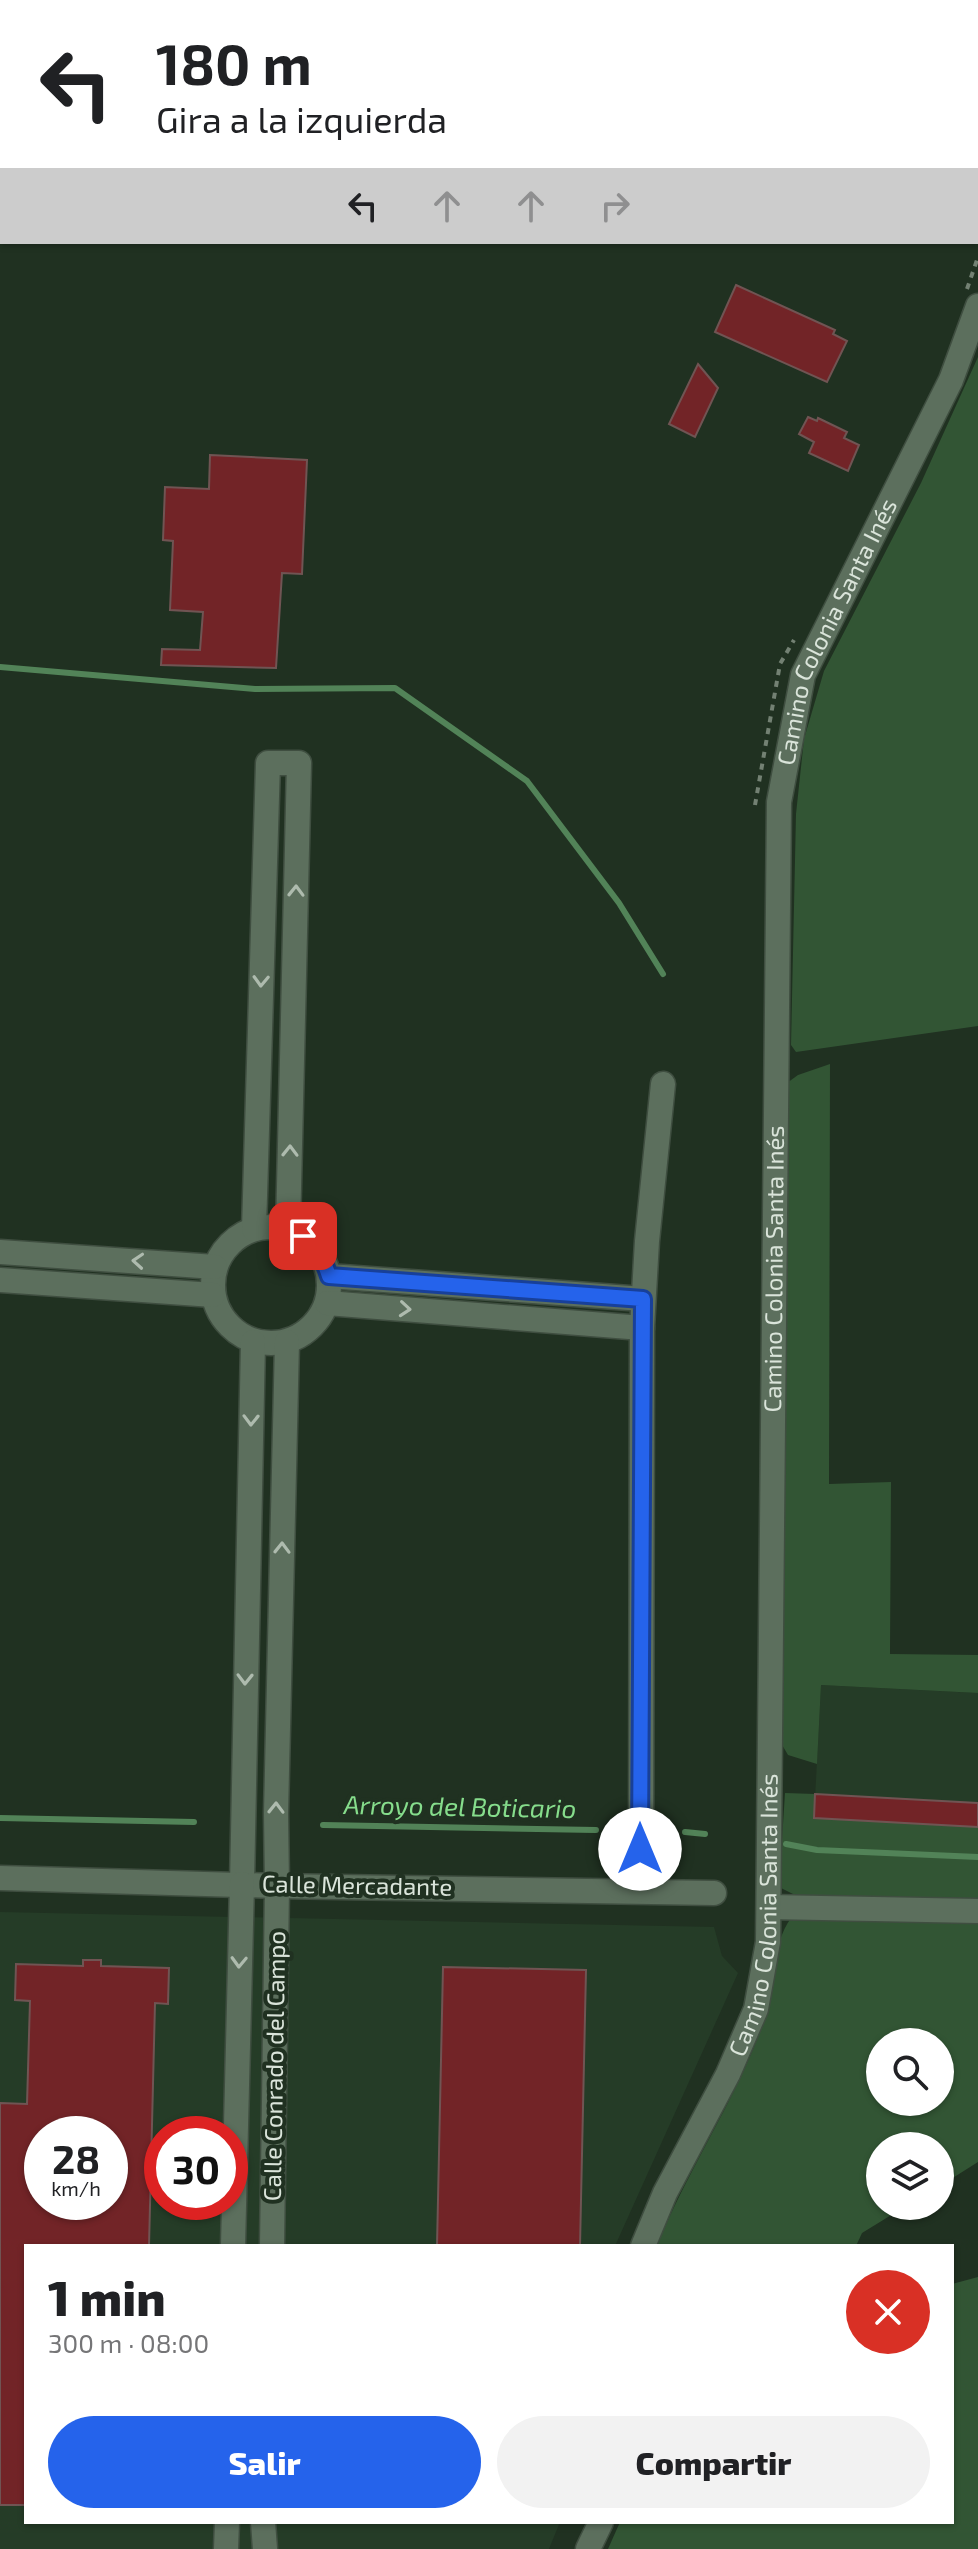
<!DOCTYPE html>
<html lang="es">
<head>
<meta charset="utf-8">
<style>
  body { margin:0; font-family:"Exo 2",sans-serif; background:#f2f2f2; color:#202124; height:100vh; display:flex; flex-direction:column; font-size:30px; white-space:nowrap }
  * { box-sizing:border-box; margin:0 }
  p { font-size:26px; color:#757577 }
  .icon { flex:none; width:44px; height:44px; fill:none; stroke:currentColor; stroke-width:2; stroke-linecap:round; stroke-linejoin:round }
  .map { position:relative; flex:1; overflow:hidden }
  .details { position:absolute; left:24px; top:2244px; width:930px; height:280px; display:flex; flex-direction:column; background:#fff; border-radius:0px; box-shadow:0 2px 6px #0004 }
  .details>* { flex:none }
  .banner { position:absolute; left:0px; top:0px; width:978px; height:244px; box-shadow:0 2px 6px #0004; background:#fff; color:#202124; overflow:hidden }
  .controls { position:absolute; left:866px; top:2028px; display:grid; gap:16px }
  .controls a { display:grid; place-items:center; width:88px; height:88px; border-radius:50%; background:#fff; box-shadow:0 2px 6px #0004; font-size:40px }
  .speed { position:absolute; left:24px; top:2116px; display:flex; gap:16px; font-size:40px; font-weight:700; text-align:center }
  .speed>* { display:grid; place-content:center; width:104px; height:104px; border-radius:50%; background:#fff; box-shadow:0 2px 6px #0004; line-height:1 }
  .speed small { font-size:20px; font-weight:400 }
  .speed .limit { border:12px solid #d22; background:#fff; color:#111 }
  .pin { position:absolute; display:grid; place-items:center; width:68px; height:68px; color:#fff; margin:-34px; border-radius:16px; box-shadow:0 4px 12px #0006 }
  .me { position:absolute; width:88px; margin:-44px; rotate:0deg; stroke-linejoin:round; filter:drop-shadow(0 0 6px #0008) }
  .turn { display:flex; align-items:center; gap:28px; height:168px; padding:0 24px; font-size:36px }
  .turn .icon { width:104px; height:104px; stroke-width:2.5 }
  .turn b { display:block; font-size:56px; line-height:68px }
  .lanes { display:flex; align-items:center; height:76px; padding:0 24px; background:#0003; justify-content:center; gap:40px; direction:ltr }
  .lanes .off { opacity:.35 }
  .round { display:grid; place-items:center; flex:none; width:84px; height:84px; border-radius:42px; background:#f2f2f2 }
  .head { display:flex; align-items:center; justify-content:space-between; height:136px; padding:0 24px }
  h1 { font-size:48px; font-weight:800; line-height:60px }
  .button { display:flex; gap:16px; margin-top:auto; padding:16px 24px }
  .button a { flex:1; height:92px; border-radius:48px; background:#2563eb; color:#fff; font-size:32px; font-weight:800; line-height:92px; text-align:center }
  .button a+a { background:#f2f2f2; color:#202124 }
  .map>svg:first-child { display:block }
  .built { fill:#253c27; fill-rule:evenodd }
  .green { fill:#325534; fill-rule:evenodd }
  .lines { fill:none; stroke-linecap:round; stroke-linejoin:round }
  .stream { stroke:#528358; stroke-width:6 }
  .building { fill:#722427; stroke:#705453; stroke-width:2; fill-rule:evenodd }
  .street-casing { stroke:#3f4e40; stroke-width:27 }
  .secondary-casing { stroke:#3f4e40; stroke-width:27 }
  .path { stroke:#738173; stroke-width:4; stroke-dasharray:6 6; stroke-linecap:butt }
  .street { stroke:#5c6f5d; stroke-width:24 }
  .secondary { stroke:#5c6f5d; stroke-width:24 }
  .oneway { stroke:#aebbae }
  .route-casing { stroke:#184099; stroke-width:20 }
  .route { stroke:#2563eb; stroke-width:14 }
  .labels { text-anchor:middle; stroke-width:8; stroke-linejoin:round; paint-order:stroke }
  .street-label { font-size:24px; fill:#dae4da; stroke:#203121 }
  .water-label { font-size:26px; font-style:italic; fill:#86dd8c; stroke:#203121 }
</style>
</head>
<body>
<div class="map">
<svg width="978" height="2549" viewBox="0 0 978 2549">
  <rect width="100%" height="100%" fill="#203121"/>
  <!-- built -->
  <g class="built">
    <polygon points="821,1685 978,1693 978,1827 814,1818"/>
    <path d="M 0,1912 L 714,1927 L 722,1956 L 738,1973 L 615,2246 L 26,2246 L 26,2522 L 560,2522 L 549,2549 L 0,2549 ZM 42,2134 L 110,2134 L 110,2202 L 42,2202 ZM 162,2134 L 230,2134 L 230,2202 L 162,2202 Z"/>
  </g>
  <!-- green -->
  <g class="green">
    <polygon points="978,357 978,1026 796,1052 791,1045 796,814 804,739 824,671 921,483"/>
    <polygon points="830,1064 829,1484 891,1482 890,1654 978,1655 978,1693 821,1685 817,1764 788,1755 781,1743 787,1083 798,1075"/>
    <polygon points="785,1793 815,1794 814,1818 978,1827 978,1900 799,1897 779,1887"/>
    <path d="M 791,1918 L 978,1920 L 978,2162 L 940,2186 L 940,2146 L 880,2146 L 880,2206 L 906,2206 L 862,2233 L 856,2246 L 657,2246 C 688,2168 738,2097 765,2018 C 776,1986 771,1945 791,1918 ZM 880,2042 L 940,2042 L 940,2102 L 880,2102 Z"/>
    <polygon points="978,2277 978,2549 608,2549 620,2522 952,2522 952,2284"/>
  </g>
  <g class="lines">
    <!-- stream -->
    <g class="stream">
      <polyline points="0,667 255,689 395,688 527,781 619,903 663,974"/>
      <polyline points="0,1818 194,1822"/>
      <polyline points="323,1825 596,1830"/>
      <polyline points="685,1832 705,1834"/>
      <polyline points="786,1844 817,1850 978,1857"/>
    </g>
  </g>
  <!-- building -->
  <g class="building">
    <polygon points="736,285 835,330 833,334 847,341 827,382 715,332"/>
    <polygon points="698,364 718,388 695,437 669,424"/>
    <polygon points="808,417 817,421 818,418 847,432 844,438 859,445 848,471 809,453 814,442 799,434"/>
    <polygon points="210,455 307,460 302,574 282,573 276,668 161,665 162,649 200,650 203,612 170,610 173,541 163,540 165,487 209,489"/>
    <polygon points="815,1794 978,1803 978,1827 814,1818"/>
    <path d="M 83,1960 L 101,1960 L 101,1966 L 169,1968 L 168,2004 L 155,2003 L 149,2246 L 26,2246 L 26,2505 L 0,2505 L 0,2103 L 27,2104 L 30,2001 L 15,2000 L 16,1964 L 83,1966 ZM 42,2134 L 110,2134 L 110,2202 L 42,2202 Z"/>
    <polygon points="443,1967 586,1970 580,2246 437,2246"/>
  </g>
  <g class="lines">
    <!-- street casing -->
    <g class="street-casing">
      <g id="street">
        <circle cx="271" cy="1285" r="58"/>
        <polyline points="254,1229 268,763 299,763 288,1229"/>
        <polyline points="0,1252 215,1267"/>
        <polyline points="329,1276 643,1299"/>
        <polyline points="0,1280 213,1295"/>
        <polyline points="327,1303 642,1328"/>
        <polyline points="287,1342 276,1813 277,1886 714,1893"/>
        <polyline points="242,1884 253,1342"/>
        <polyline points="641,1890 642,1328 647,1241 663,1084"/>
        <polyline points="769,1907 978,1911"/>
      </g>
    </g>
    <!-- secondary casing -->
    <g class="secondary-casing">
      <g id="secondary">
        <polyline points="0,1878 277,1886 272,2246"/>
        <polyline points="233,2246 242,1884"/>
        <path id="s1" d="M 643,2246 L 665,2193 L 728,2074 L 756,2009 L 768,1942 L 779,802 L 803,675 L 951,380 L 978,306"/>
        <polyline points="263,2522 265,2549"/>
        <polyline points="226,2549 227,2522"/>
        <polyline points="588,2549 601,2522"/>
      </g>
    </g>
    <!-- path -->
    <g class="path">
      <polyline points="0,1 2,2"/>
      <polyline points="221,2 224,0"/>
      <polyline points="967,289 978,257"/>
      <polyline points="755,805 780,664 794,640"/>
    </g>
    <!-- street -->
    <use href="#street" class="street"/>
    <!-- secondary -->
    <use href="#secondary" class="secondary"/>
  </g>
  <!-- one-way arrows -->
  <defs><path id="oneway-chevron" d="M-2-3.5L2.5 0L-2 3.5" fill="none" stroke-width="1.6" stroke-linecap="round" stroke-linejoin="round" transform="scale(2)"/></defs>
  <g class="oneway">
    <use href="#oneway-chevron" transform="translate(296 891) rotate(-89)"/>
    <use href="#oneway-chevron" transform="translate(261 981) rotate(92)"/>
    <use href="#oneway-chevron" transform="translate(290 1151) rotate(-89)"/>
    <use href="#oneway-chevron" transform="translate(138 1261) rotate(-176)"/>
    <use href="#oneway-chevron" transform="translate(405 1309) rotate(5)"/>
    <use href="#oneway-chevron" transform="translate(251 1420) rotate(91)"/>
    <use href="#oneway-chevron" transform="translate(282 1548) rotate(-89)"/>
    <use href="#oneway-chevron" transform="translate(245 1679) rotate(91)"/>
    <use href="#oneway-chevron" transform="translate(276 1808) rotate(-89)"/>
    <use href="#oneway-chevron" transform="translate(239 1962) rotate(92)"/>
  </g>
  <g class="lines">
    <!-- route casing -->
    <g class="route-casing">
      <path id="route" d="M 303,1236 C 317,1247 323,1258 329,1276 L 643,1299 L 640,1849"/>
    </g>
    <!-- route -->
    <use href="#route" class="route"/>
  </g>
  <g class="labels">
    <!-- street labels -->
    <g class="street-label">
      <text dy="8" stroke="none"><textPath href="#s1" startOffset="1652">Camino Colonia Santa Inés</textPath></text>
      <text dy="8" stroke="none"><textPath href="#s1" startOffset="1004">Camino Colonia Santa Inés</textPath></text>
      <text transform="translate(357 1886) rotate(1)" y="8">Calle Mercadante</text>
      <text dy="8" stroke="none"><textPath href="#s1" startOffset="356">Camino Colonia Santa Inés</textPath></text>
      <text transform="translate(275 2066) rotate(-89)" y="8">Calle Conrado del Campo</text>
    </g>
    <!-- water labels -->
    <g class="water-label">
      <text transform="translate(460 1807) rotate(1)" y="9">Arroyo del Boticario</text>
    </g>
  </g>
</svg>
<div class="controls">
<a><svg class="icon" aria-label="search" viewBox="0 0 24 24"><circle cx="10" cy="10" r="6"/><path d="M15 15l6 6"/></svg></a>
<a><svg class="icon" aria-label="layers" viewBox="0 0 24 24"><path d="M12 4l9 5-9 5-9-5zM3 14l9 5 9-5"/></svg></a>
</div>
<div class="speed"><div>28<small>km/h</small></div><div class="limit">30</div></div>
<div class="pin" style="left:303px;top:1236px;background:#d93025"><svg class="icon" aria-label="arrive" viewBox="0 0 24 24"><path d="M6 21V4h12l-3 4 3 4H6"/></svg></div>
<svg class="me" style="left:640px;top:1849px" viewBox="-20 -20 40 40"><circle r="19" fill="#fff"/><path d="M0-13L10 11 0 6-10 11z" fill="#2563eb"/></svg>
<div class="banner">
<div class="turn"><svg class="icon" aria-label="left" viewBox="0 0 24 24"><path d="M17 20v-9H6M10 6l-5 5 5 5"/></svg><div><b>180 m</b>Gira a la izquierda</div></div>
<div class="lanes"><svg class="icon" aria-label="left" viewBox="0 0 24 24"><path d="M17 20v-9H6M10 6l-5 5 5 5"/></svg><svg class="icon off" aria-label="ahead" viewBox="0 0 24 24"><path d="M12 20V5M6 11l6-6 6 6"/></svg><svg class="icon off" aria-label="ahead" viewBox="0 0 24 24"><path d="M12 20V5M6 11l6-6 6 6"/></svg><svg class="icon off" aria-label="right" viewBox="0 0 24 24"><path d="M7 20v-9h11M14 6l5 5-5 5"/></svg></div>
</div>
<section class="details">
<div class="head"><div><h1>1 min</h1><p>300 m · 08:00</p></div><a class="round" style="background:#d93025;color:#fff"><svg class="icon" aria-label="close" viewBox="0 0 24 24"><path d="M6 6l12 12M18 6L6 18"/></svg></a></div>
<div class="button"><a>Salir</a><a>Compartir</a></div>
</section>
</div>
</body>
</html>
